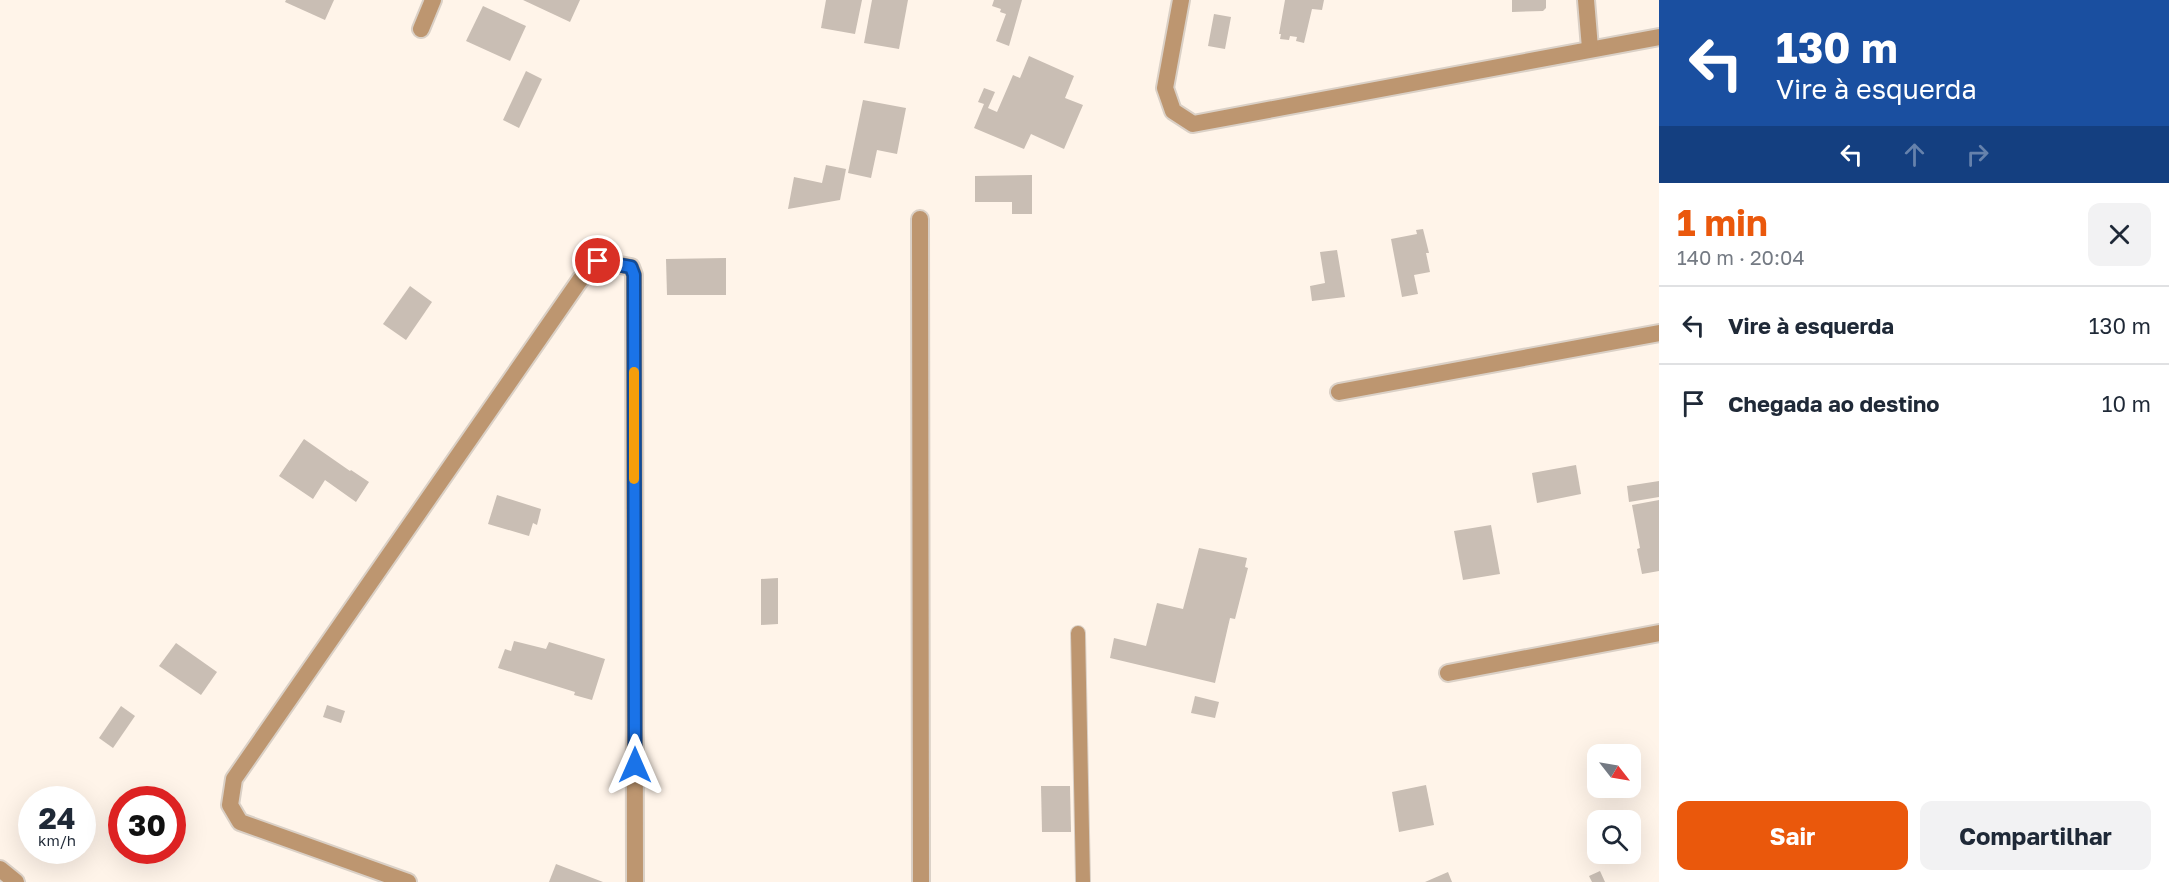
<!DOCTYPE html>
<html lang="pt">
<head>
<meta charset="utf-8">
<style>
  body { margin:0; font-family:"Golos Text",sans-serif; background:#f2f2f3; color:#1f2937; height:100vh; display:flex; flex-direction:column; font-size:22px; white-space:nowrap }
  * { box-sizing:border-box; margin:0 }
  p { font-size:20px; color:#747a83 }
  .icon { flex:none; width:33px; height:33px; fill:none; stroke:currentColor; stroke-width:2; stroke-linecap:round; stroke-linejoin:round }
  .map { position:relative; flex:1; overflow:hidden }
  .side { display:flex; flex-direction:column; background:#fff; width:510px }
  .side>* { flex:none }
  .top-card { background:#1a4fa0; color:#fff; overflow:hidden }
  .needle { width:39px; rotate:121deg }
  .buttons { position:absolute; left:1587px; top:744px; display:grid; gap:12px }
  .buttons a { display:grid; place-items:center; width:54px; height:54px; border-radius:12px; background:#fff; box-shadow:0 6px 24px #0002; font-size:30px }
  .speed { position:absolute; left:18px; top:786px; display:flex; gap:12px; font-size:30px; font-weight:700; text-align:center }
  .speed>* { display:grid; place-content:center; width:78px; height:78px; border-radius:50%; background:#fff; box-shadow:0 6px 24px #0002; line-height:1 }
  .speed small { font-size:15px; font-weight:400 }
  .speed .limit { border:9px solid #d22; background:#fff; color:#111 }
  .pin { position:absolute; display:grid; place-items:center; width:51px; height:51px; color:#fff; margin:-26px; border:3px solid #fff; border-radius:50%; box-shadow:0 2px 6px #0007 }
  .me { position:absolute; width:66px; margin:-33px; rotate:0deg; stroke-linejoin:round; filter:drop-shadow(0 0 4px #0008) }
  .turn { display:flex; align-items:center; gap:21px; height:126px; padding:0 18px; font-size:27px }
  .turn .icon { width:78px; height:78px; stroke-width:2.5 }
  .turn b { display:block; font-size:42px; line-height:51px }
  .lanes { display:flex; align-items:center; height:57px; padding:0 18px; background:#0003; justify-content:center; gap:30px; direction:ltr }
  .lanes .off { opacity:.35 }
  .round { display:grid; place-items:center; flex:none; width:63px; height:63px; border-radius:12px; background:#f2f2f3 }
  .headline { display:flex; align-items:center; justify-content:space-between; height:102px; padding:0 18px }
  h1 { font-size:36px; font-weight:700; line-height:45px; color:#ea580c }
  .button { display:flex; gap:12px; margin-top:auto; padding:12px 18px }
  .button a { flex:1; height:69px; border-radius:12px; background:#ea580c; color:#fff; font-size:24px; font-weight:700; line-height:69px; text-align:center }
  .button a+a { background:#f2f2f3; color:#1f2937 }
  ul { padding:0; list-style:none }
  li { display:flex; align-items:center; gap:18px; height:78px; padding:0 18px; border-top:2px solid #e0e1e3 }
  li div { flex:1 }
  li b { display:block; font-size:22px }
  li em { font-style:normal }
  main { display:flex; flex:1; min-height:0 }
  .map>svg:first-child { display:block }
  .building { fill:#c9beb4 }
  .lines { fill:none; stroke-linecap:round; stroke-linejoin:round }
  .service-casing { stroke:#dad0c6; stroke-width:16 }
  .minor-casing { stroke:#dad0c6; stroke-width:20 }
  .tertiary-casing { stroke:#dad0c6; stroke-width:20 }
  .service { stroke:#bd9670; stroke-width:14 }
  .minor { stroke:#bd9670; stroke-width:16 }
  .tertiary { stroke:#bd9670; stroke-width:16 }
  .route-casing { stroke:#114b97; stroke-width:15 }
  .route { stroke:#1a73e8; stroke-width:10 }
  .slow { stroke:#f59e0b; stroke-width:10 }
</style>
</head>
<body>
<main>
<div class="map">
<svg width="1659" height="882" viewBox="0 0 1659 882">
  <rect width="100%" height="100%" fill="#fff4e9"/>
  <!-- building -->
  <g class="building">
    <polygon points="286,0 334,0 325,20 285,2"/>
    <polygon points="523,0 580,0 570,22"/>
    <polygon points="826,0 862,0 855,34 821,28"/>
    <polygon points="872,0 908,0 899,49 864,43"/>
    <polygon points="994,0 1022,0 1009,46 996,41 1006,14 1000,12 1001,9 992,6"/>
    <polygon points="1285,0 1324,0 1322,10 1312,9 1304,43 1296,41 1297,37 1290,36 1289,40 1280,39 1281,34 1279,34"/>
    <polygon points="1512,0 1546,0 1546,8 1543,11 1512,12"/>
    <polygon points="483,6 526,26 510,61 466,41"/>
    <polygon points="1214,14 1231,17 1225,49 1208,46"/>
    <polygon points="1029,56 1074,76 1065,98 1083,105 1064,149 1031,134 1024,149 974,128 984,104 978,102 984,88 995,92 988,108 997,112 1013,75 1020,78"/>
    <polygon points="526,71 542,79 519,128 503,120"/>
    <polygon points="863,100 906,108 897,154 877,150 871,178 848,173"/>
    <polygon points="826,165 846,169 840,200 788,209 794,177 822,183"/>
    <polygon points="1032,175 1032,214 1012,214 1012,202 975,202 975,176"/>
    <polygon points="1423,229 1429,253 1426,253 1430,272 1414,275 1418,294 1402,297 1391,239 1417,234 1416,230"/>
    <polygon points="1337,250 1345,297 1312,301 1310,286 1325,283 1320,252"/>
    <polygon points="726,258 726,295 667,295 666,259"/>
    <polygon points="410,286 432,302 406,340 383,324"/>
    <polygon points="304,439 350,471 351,470 369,482 356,502 325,480 313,499 279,476"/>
    <polygon points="1576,465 1581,494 1537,503 1532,473"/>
    <polygon points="1659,481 1659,497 1629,502 1627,486"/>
    <polygon points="497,495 541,509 537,525 533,523 529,536 488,524"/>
    <polygon points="1659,500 1659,571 1642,574 1637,549 1640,548 1632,505"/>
    <polygon points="1491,525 1500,574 1463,580 1454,531"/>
    <polygon points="1199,548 1247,558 1245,567 1248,568 1235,619 1230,618 1215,683 1110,658 1114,638 1146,646 1157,603 1183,609"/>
    <polygon points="778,578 778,624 761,625 761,579"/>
    <polygon points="514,641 546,649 549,642 605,659 592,700 574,695 575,692 498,668 505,649 511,651"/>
    <polygon points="176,643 217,672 201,695 159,666"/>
    <polygon points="1195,696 1219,702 1215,718 1191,713"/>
    <polygon points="327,705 345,711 341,723 323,717"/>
    <polygon points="121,706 135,716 113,748 99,738"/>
    <polygon points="1426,785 1434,825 1399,832 1392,792"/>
    <polygon points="1041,786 1070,786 1071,832 1042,832"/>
    <polygon points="556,864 603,882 549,882"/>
    <polygon points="1600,871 1605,882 1592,882 1589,876"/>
    <polygon points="1448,872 1452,882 1425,882"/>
  </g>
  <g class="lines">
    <!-- service casing -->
    <g class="service-casing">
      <polyline id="service" points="1078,633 1083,882"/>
    </g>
    <!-- minor casing -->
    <g class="minor-casing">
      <g id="minor">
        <polyline points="1181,0 1165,88 1173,111 1193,124 1659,37"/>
        <polyline points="1586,0 1590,48"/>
        <polyline points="421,29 433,0"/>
        <polyline points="920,219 921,882"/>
        <polyline points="1339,392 1659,333"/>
        <polyline points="1448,673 1659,633"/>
        <polyline points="408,882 240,822 230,805 234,779 580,280 598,261 631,267 634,275 635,882"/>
      </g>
    </g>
    <!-- tertiary casing -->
    <g class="tertiary-casing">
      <polyline id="tertiary" points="0,869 16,882"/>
    </g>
    <!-- service -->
    <use href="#service" class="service"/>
    <!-- minor -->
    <use href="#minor" class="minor"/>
    <!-- tertiary -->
    <use href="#tertiary" class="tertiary"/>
  </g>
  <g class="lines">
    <!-- route casing -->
    <g class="route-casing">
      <polyline id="route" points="598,261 631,267 634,275 635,765"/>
    </g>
    <!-- route -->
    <use href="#route" class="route"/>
    <!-- slow -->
    <polyline class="slow" points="634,372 634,479"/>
  </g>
</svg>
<div class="buttons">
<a><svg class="needle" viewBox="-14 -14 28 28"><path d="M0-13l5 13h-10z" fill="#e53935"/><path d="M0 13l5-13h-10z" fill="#747a83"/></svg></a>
<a><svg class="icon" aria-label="search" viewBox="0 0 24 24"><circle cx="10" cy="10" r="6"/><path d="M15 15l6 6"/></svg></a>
</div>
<div class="speed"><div>24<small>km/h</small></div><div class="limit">30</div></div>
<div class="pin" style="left:598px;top:261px;background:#d93025"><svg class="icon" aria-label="arrive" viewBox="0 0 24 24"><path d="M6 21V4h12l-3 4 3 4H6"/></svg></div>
<svg class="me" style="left:635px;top:765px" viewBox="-20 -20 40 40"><path d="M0-17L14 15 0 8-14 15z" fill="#1a73e8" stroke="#fff" stroke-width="4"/></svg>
</div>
<section class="side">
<div class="top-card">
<div class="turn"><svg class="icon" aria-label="left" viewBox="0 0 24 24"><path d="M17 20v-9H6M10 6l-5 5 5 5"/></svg><div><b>130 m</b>Vire à esquerda</div></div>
<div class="lanes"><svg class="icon" aria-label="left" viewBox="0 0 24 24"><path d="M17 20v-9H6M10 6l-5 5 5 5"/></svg><svg class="icon off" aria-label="ahead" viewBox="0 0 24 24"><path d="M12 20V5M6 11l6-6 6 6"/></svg><svg class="icon off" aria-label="right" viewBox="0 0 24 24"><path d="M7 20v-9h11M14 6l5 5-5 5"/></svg></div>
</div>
<div class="headline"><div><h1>1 min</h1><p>140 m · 20:04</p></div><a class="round"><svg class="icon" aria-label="close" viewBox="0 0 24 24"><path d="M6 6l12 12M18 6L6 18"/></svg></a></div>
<ul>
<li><svg class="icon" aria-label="left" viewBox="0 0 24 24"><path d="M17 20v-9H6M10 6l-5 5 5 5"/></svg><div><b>Vire à esquerda</b></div><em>130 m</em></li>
<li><svg class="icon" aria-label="arrive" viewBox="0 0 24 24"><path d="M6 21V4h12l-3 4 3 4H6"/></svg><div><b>Chegada ao destino</b></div><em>10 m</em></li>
</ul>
<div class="button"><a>Sair</a><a>Compartilhar</a></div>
</section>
</main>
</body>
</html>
